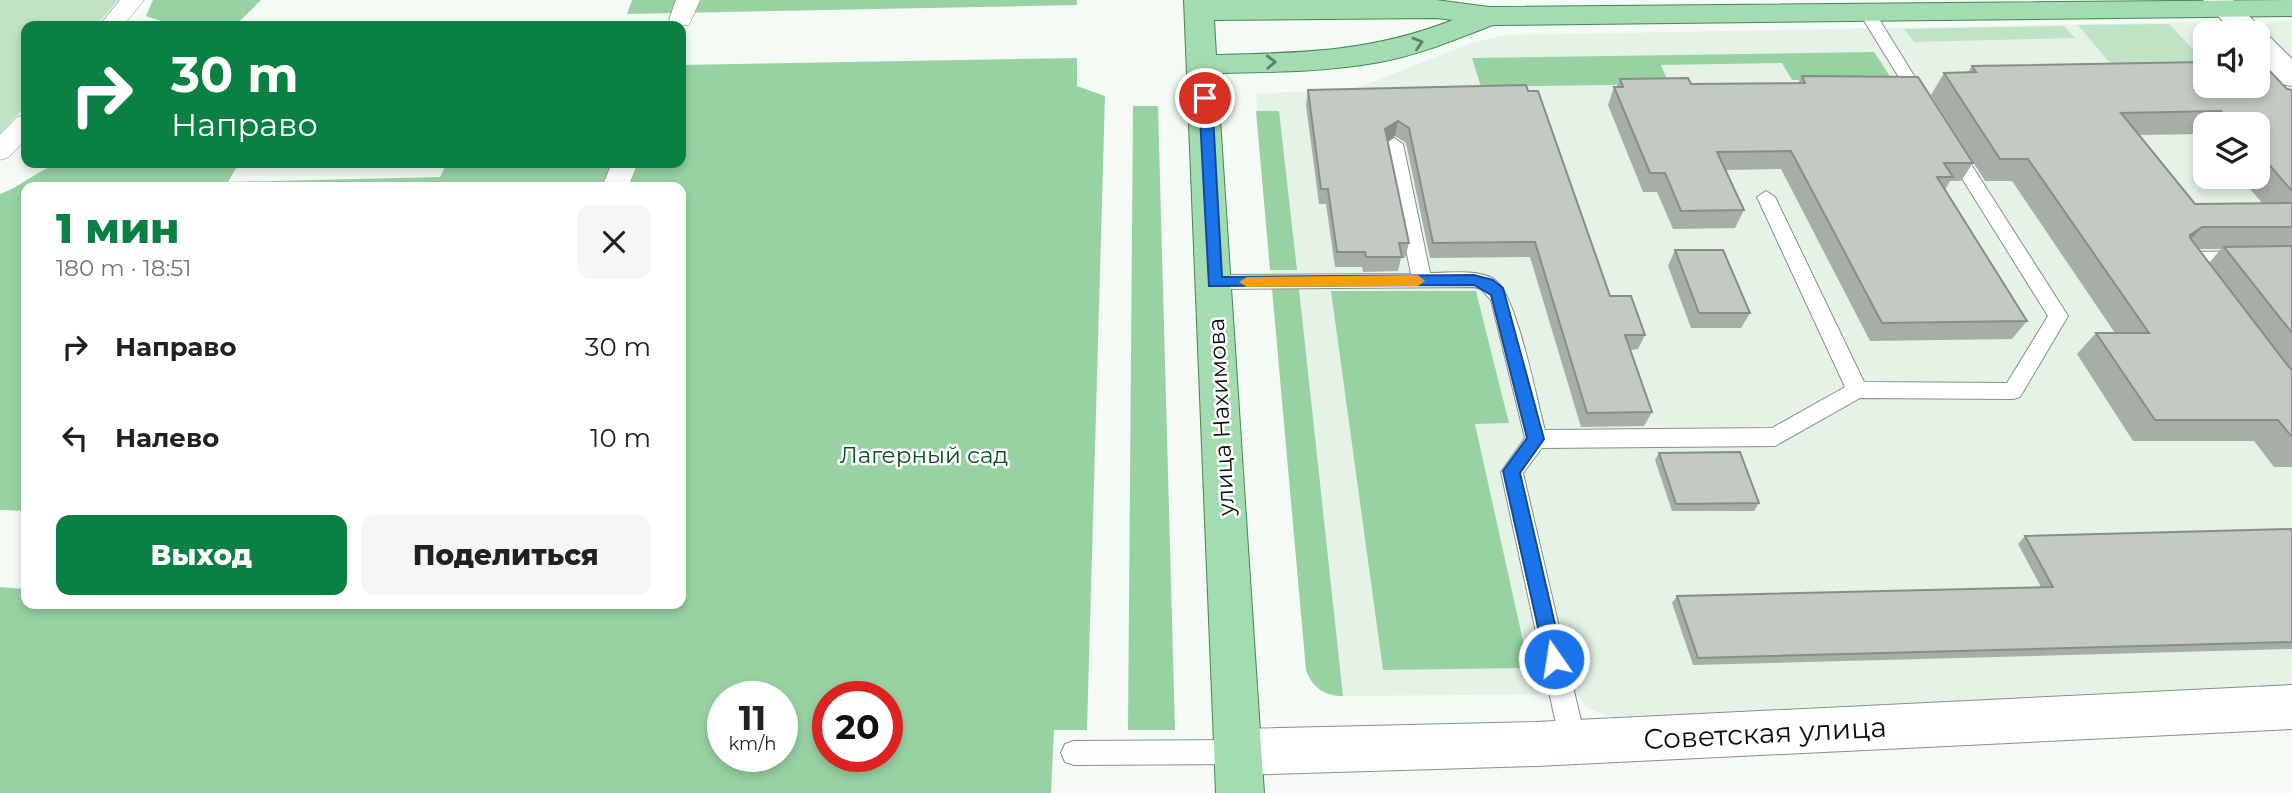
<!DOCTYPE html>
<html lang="ru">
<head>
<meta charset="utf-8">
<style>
  body { margin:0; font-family:Montserrat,sans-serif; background:#f6f6f6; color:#202124; height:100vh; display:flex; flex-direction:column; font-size:26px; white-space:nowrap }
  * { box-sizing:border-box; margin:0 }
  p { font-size:23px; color:#757577 }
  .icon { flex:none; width:38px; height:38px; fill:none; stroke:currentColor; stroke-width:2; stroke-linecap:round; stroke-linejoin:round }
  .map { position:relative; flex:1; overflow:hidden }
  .details { position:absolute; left:21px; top:182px; width:665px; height:427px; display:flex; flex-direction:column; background:#fff; border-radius:14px; box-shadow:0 4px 10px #0003 }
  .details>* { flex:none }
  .hud { position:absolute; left:21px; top:21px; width:665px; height:147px; border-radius:14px; box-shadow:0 4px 10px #0003; background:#0b8043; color:#fff; overflow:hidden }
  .buttons { position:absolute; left:2193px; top:21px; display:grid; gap:14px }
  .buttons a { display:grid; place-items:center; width:77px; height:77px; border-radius:14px; background:#fff; box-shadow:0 4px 10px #0003; font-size:35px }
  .speed { position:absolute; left:707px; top:681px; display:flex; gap:14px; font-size:35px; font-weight:700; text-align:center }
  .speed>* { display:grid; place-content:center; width:91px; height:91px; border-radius:50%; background:#fff; box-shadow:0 4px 10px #0003; line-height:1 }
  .speed small { font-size:18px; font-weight:400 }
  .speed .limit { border:10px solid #d22; background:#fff; color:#111 }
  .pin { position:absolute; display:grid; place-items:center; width:60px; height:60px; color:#fff; margin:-30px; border:4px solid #fff; border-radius:50%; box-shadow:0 2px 7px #0007 }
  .me { position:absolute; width:77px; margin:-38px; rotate:347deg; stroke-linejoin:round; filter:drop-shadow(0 0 5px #0008) }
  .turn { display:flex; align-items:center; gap:24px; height:147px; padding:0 35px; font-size:32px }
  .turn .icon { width:91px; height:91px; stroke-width:2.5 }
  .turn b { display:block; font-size:49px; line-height:60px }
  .round { display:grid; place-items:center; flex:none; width:74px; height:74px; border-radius:14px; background:#f6f6f6 }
  .summary { display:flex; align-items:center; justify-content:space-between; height:119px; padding:0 35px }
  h1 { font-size:42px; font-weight:800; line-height:52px; color:#0b8043 }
  .cta { display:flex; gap:14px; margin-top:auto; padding:14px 35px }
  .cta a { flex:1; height:80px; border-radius:14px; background:#0b8043; color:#fff; font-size:28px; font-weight:800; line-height:80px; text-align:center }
  .cta a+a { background:#f6f6f6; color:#202124 }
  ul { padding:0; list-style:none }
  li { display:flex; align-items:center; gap:21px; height:91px; padding:0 35px }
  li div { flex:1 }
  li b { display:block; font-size:26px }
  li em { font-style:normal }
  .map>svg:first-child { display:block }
  .built { fill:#e4f3e6; fill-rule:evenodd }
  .green { fill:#bfe4c5 }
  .forest { fill:#98d2a3; fill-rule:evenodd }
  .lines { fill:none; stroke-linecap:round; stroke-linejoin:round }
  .service-casing { stroke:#878f89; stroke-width:2 }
  .pedestrian-casing { stroke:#878f89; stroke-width:1 }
  .minor-casing { stroke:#878f89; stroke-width:2 }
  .tertiary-casing { stroke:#878f89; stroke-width:2 }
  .primary-casing { stroke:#468554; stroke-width:2 }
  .service { fill:#fff; fill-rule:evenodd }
  .pedestrian { fill:#fff; fill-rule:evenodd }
  .minor { fill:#fff; fill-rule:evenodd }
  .tertiary { fill:#fff; fill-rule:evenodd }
  .primary { fill:#a3dcb0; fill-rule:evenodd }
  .wall { fill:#a7aea8; fill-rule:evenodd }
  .shaded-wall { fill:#888d88 }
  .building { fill:#c2cac3; stroke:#888d88; stroke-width:2 }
  .oneway { stroke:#5f7f66 }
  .route { fill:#1a73e8; stroke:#114b97; stroke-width:2 }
  .slow { fill:#f59e0b }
  .labels { text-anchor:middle; stroke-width:5; stroke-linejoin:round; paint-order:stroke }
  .street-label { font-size:23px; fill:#0b0e0b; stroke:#fff }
  .park-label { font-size:23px; fill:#0e4e24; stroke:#fff }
  .near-street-label { font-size:28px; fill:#0b0e0b; stroke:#fff }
</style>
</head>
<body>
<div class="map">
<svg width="2292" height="793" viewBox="0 0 2292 793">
  <rect width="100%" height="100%" fill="#f3fbf4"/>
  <!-- built -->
  <g class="built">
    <polygon points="2292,20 2292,59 2263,27 2269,21"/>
    <path d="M 2204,22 L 2225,27 L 2236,33 L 2205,33 L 2205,86 L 2258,86 L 2258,57 L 2292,93 L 2292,687 L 1609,717 L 1586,707 L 1577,694 L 1333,696 L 1323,692 L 1309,678 L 1256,94 L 1354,89 L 1472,43 L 1506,35 ZM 2205,124 L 2258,124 L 2258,177 L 2205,177 Z"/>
  </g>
  <!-- green -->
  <g class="green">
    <polygon points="0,0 118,0 96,26 26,26 26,105 0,135"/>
    <polygon points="2169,24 2205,62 2205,68 2115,69 2078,25"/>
    <polygon points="2064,26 2075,38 1914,42 1904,29"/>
  </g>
  <!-- forest -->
  <g class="forest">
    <path d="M 153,0 L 261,0 C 253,7 242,22 232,25 C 208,34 169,24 146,16 Z"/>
    <polygon points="632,0 1077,0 1077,5 627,14"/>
    <polygon points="1874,52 1891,78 1792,80 1782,63 1661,65 1669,84 1481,87 1472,58"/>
    <path d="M 1077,58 L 1077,86 L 1105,96 L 1087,730 L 1054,730 L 1051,793 L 0,793 L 0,587 L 26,589 L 26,604 L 681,604 L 681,187 L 26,187 L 26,511 L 0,510 L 0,194 C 22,186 36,171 60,163 L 239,163 L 228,182 L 440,177 L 447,163 L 681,163 L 681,65 ZM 723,696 L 782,696 L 782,756 L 723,756 ZM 828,696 L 887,696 L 887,756 L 828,756 Z"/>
    <polygon points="1133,106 1158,106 1175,730 1128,730"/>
    <polygon points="1256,111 1279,111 1297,270 1270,270"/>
    <path d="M 1272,289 L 1299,289 L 1343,696 C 1324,696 1312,687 1306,670 Z"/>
    <polygon points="1331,291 1476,291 1509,423 1475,424 1529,668 1383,670"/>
  </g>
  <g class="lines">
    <!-- service casing -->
    <g class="service-casing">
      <g id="service">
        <polygon points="1866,6 1874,11 1929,100 1927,104 1921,105 1913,100 1858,11"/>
        <path d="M 1394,138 L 1403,144 L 1430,273 C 1450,273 1476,269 1494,279 C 1516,291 1537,402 1545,430 L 1772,428 L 1845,387 L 1757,197 L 1766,191 L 1775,197 L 1864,382 L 2007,383 L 2048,316 L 1943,148 L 1952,142 L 1958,144 L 2068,316 L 2020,397 L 2013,399 L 1860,398 L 1775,446 L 1542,448 L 1523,473 L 1586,742 L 1582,751 L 1573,754 L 1564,751 L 1560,742 L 1501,472 L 1525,438 L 1491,300 L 1481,289 L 1474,287 L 1215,289 L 1205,282 L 1215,275 L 1411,274 L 1385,144 Z"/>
        <polygon points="2292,251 2292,265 2191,266 2184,269 2177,267 2172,259 2182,252"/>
        <polygon points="1238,740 1247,743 1251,752 1247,761 1238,764 1074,765 1065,762 1061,753 1065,744 1074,741"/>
      </g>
    </g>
    <!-- pedestrian casing -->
    <g class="pedestrian-casing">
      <g id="pedestrian">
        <polygon points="120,0 144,0 123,26 99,26"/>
        <polygon points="676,0 700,0 689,25 677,26 669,20"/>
        <polygon points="26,115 26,139 9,157 0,160 0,135 17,117"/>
        <polygon points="612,163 638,163 628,187 602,187"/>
      </g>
    </g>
    <!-- minor casing -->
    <g class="minor-casing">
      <polygon id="minor" points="2203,0 2233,0 2292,59 2292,86 2281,84 2258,58 2258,33 2234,33"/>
    </g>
    <!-- tertiary casing -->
    <g class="tertiary-casing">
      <polygon id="tertiary" points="2292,685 2292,729 1536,766 1238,775 1221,768 1214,752 1221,736 1238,729 1536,722"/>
    </g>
    <!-- primary casing -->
    <g class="primary-casing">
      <path id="primary" d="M 1184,0 L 1436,0 L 1489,7 L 2292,0 L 2292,16 L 1493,25 C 1456,39 1419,55 1380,62 C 1326,72 1271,72 1217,73 L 1264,793 L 1216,793 ZM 1436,18 L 1453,20 C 1371,52 1303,53 1216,55 L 1214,20 Z"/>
    </g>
    <!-- service -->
    <use href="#service" class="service"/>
    <!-- pedestrian -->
    <use href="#pedestrian" class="pedestrian"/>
    <!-- minor -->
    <use href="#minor" class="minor"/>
    <!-- tertiary -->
    <use href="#tertiary" class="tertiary"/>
    <!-- primary -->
    <use href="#primary" class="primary"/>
  </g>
  <!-- wall -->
  <g class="wall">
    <path d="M 1972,66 L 2292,90 L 2292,467 L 2274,467 L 2254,441 L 2133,441 L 2077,354 L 2096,333 L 2115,333 L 2012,181 L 1985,181 L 1931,95 L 1944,73 L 1968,72 ZM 2205,124 L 2258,124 L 2258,177 L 2240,177 L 2262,203 L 2195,204 L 2139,135 L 2203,134 L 2205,136 ZM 2198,249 L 2221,249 L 2209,263 Z"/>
    <polygon points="1802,76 1973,163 1961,181 1950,181 1945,190 2027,321 2012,339 1870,341 1781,169 1725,170 1744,210 1735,228 1673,229 1657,192 1643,192 1608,105 1614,87 1617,87 1620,79 1691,84 1798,83"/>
    <polygon points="1526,85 1610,296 1645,335 1638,349 1630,350 1652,412 1644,426 1581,427 1530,257 1430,258 1406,143 1395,136 1388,141 1409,243 1405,258 1401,258 1398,271 1363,272 1362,267 1335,267 1326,204 1319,204 1306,105 1308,90"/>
    <polygon points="1675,250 1750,313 1741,328 1691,328 1668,266"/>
    <polygon points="1659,453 1759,503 1754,511 1672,511 1655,460"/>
    <polygon points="2292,529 2292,649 1693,665 1672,603 1677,596 2041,587 2018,544 2025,536"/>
  </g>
  <!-- shaded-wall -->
  <g class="shaded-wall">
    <polygon points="1398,121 1395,136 1382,145 1385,129"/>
    <polygon points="2202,227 2182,249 2190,235"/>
  </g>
  <!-- building -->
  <g class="building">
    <polygon points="2258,61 2260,61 2287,89 2292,90 2292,191 2258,152 2258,124 2233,124 2221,111 2121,113 2195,204 2292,203 2292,227 2202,227 2190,235 2190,238 2292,371 2292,437 2278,420 2155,420 2096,333 2149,333 2028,159 2000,159 1944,73 1976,72 1972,66 2205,62 2205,86 2258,86"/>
    <polygon points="1802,76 1918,77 1973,163 1944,163 1953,177 1937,177 2027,321 1882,323 1791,151 1717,152 1744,210 1681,211 1665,173 1650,173 1614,87 1623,87 1620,79 1688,78 1691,84 1805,83"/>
    <polygon points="1526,85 1528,91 1538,91 1610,296 1631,296 1645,335 1625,335 1652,412 1587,413 1535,242 1433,243 1409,128 1398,121 1385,129 1409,243 1399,243 1402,257 1366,257 1365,252 1337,252 1328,189 1321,189 1308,90"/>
    <polygon points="2292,246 2292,333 2224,247"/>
    <polygon points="1675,250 1723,250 1750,313 1699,313"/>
    <polygon points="1740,452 1759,503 1676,504 1659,453"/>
    <polygon points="2292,529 2292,642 1698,658 1677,596 2053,587 2025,536"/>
  </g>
  <!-- one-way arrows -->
  <defs><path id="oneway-chevron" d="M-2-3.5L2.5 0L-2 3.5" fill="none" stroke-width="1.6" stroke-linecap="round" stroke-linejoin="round" transform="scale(1.75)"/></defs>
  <g class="oneway">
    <use href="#oneway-chevron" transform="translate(1418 43) rotate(-17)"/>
    <use href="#oneway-chevron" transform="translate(1271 62) rotate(-2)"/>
  </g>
  <!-- route -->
  <polygon class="route" points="1205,94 1212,98 1222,277 1474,275 1493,280 1503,288 1544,439 1520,473 1563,659 1561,665 1554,667 1547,665 1545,659 1503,471 1527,438 1491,295 1474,285 1209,286 1199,98"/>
  <!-- slow -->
  <polygon class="slow" points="1418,275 1425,281 1418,286 1247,287 1239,282 1247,277"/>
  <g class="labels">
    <!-- street labels -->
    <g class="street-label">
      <text transform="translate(1221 417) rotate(-93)" y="8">улица Нахимова</text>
    </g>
    <!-- park labels -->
    <g class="park-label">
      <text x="924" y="463">Лагерный сад</text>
    </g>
    <!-- near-street labels -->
    <g class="near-street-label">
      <text transform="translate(1765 733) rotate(-3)" y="10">Советская улица</text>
    </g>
  </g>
</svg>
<div class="buttons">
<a><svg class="icon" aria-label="sound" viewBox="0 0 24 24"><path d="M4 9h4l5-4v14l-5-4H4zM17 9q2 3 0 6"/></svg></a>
<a><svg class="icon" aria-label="layers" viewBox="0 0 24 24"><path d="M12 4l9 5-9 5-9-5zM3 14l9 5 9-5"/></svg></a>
</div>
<div class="speed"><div>11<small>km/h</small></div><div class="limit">20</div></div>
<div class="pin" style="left:1205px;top:98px;background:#d93025"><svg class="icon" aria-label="arrive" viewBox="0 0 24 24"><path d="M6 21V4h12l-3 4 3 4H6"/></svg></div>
<svg class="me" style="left:1554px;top:659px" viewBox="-20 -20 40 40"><circle r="17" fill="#1a73e8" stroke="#fff" stroke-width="3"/><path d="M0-11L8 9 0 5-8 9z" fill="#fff"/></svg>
<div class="hud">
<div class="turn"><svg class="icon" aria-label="right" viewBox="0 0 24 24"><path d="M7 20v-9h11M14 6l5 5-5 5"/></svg><div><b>30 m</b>Направо</div></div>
</div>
<section class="details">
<div class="summary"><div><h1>1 мин</h1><p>180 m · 18:51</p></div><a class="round"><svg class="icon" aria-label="close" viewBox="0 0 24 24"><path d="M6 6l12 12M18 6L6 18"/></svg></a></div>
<ul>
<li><svg class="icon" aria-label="right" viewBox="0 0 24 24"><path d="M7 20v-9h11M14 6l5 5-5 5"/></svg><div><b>Направо</b></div><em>30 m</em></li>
<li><svg class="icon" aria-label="left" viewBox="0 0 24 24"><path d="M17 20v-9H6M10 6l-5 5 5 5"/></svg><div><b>Налево</b></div><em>10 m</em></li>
</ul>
<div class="cta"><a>Выход</a><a>Поделиться</a></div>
</section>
</div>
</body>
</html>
